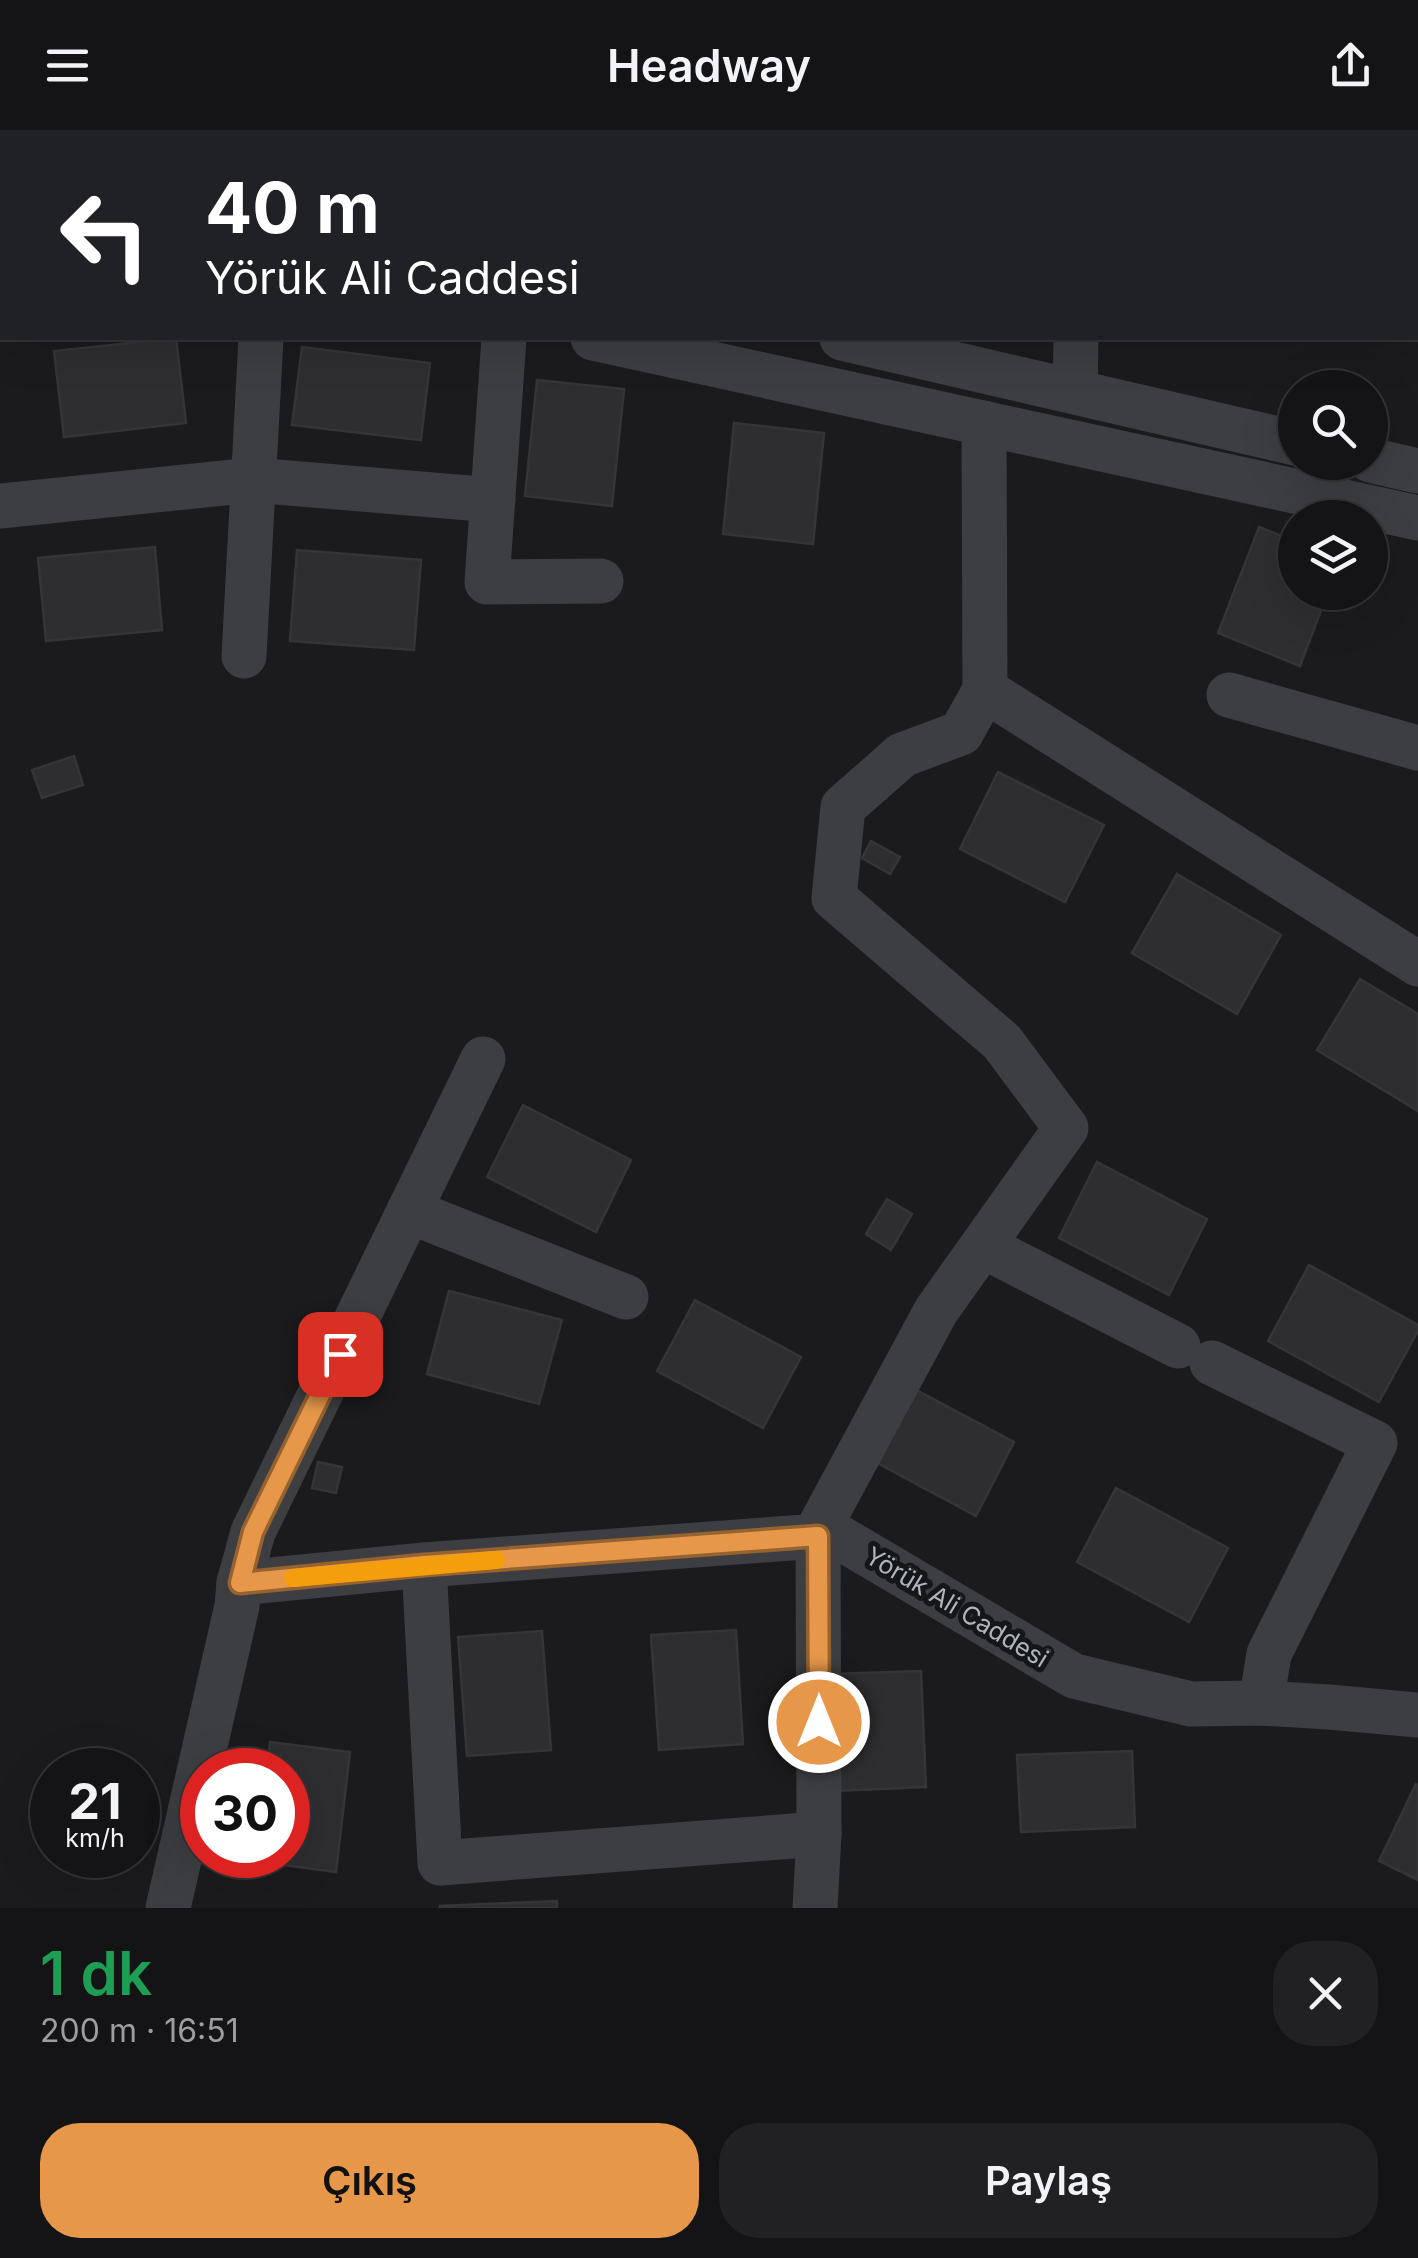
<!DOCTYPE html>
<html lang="tr">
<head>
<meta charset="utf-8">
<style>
  body { margin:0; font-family:Inter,sans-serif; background:#212123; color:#f1f3f6; height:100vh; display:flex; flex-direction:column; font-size:38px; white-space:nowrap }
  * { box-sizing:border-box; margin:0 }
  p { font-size:32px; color:#9d9ea1 }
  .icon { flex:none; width:55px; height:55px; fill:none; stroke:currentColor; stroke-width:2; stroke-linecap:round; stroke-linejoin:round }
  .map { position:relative; height:1778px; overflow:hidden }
  .sheet { display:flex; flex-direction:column; background:#141416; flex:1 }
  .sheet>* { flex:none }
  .guide { position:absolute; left:0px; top:0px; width:1420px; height:210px; box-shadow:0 10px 40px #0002,0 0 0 2px #333335; background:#202124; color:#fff; overflow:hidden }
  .controls { position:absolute; left:1278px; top:240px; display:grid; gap:20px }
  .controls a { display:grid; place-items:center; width:110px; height:110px; border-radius:50%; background:#141416; box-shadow:0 10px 40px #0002,0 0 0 2px #333335; font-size:50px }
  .speed { position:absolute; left:30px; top:1618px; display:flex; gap:20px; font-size:50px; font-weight:700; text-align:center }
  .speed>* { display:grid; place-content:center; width:130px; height:130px; border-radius:50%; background:#141416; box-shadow:0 10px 40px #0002,0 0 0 2px #333335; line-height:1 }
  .speed small { font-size:25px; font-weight:400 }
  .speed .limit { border:15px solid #d22; background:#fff; color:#111 }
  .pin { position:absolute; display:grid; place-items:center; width:85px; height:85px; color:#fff; margin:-42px; border-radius:20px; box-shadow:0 5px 15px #0006 }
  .me { position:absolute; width:110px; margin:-55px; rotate:0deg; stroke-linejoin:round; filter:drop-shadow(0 0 8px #0008) }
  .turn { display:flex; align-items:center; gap:35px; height:210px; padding:0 40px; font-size:45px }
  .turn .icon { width:130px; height:130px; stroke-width:2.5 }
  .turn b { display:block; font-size:70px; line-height:85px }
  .round { display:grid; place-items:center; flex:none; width:105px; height:105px; border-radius:40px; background:#212123 }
  .headline { display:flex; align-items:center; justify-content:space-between; height:170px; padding:0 40px }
  h1 { font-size:60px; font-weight:600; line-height:75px; color:#1e9e55 }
  .cta { display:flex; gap:20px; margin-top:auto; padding:20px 40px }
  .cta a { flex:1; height:115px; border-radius:40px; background:#e69749; color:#111; font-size:40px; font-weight:600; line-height:115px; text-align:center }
  .cta a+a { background:#212123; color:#f1f3f6 }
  header { display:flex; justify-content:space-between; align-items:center; height:130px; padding:0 40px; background:#141416; font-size:45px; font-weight:600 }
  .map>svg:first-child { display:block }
  .building { fill:#2e2e31; stroke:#353538; stroke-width:2.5 }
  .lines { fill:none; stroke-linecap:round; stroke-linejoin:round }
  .minor { stroke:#3c3e41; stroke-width:45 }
  .route-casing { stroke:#96622f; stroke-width:25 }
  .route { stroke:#e69749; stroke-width:18 }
  .slow { stroke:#f59e0b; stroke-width:18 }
  .labels { text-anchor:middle; stroke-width:10; stroke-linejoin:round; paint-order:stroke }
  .street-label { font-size:25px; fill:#aeb4bb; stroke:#151618 }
</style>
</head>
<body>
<header><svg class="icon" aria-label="menu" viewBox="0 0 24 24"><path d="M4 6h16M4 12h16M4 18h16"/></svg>Headway<svg class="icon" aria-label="share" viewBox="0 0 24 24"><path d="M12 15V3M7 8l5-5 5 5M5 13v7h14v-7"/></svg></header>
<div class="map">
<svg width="1418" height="1778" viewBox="0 0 1418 1778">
  <rect width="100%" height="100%" fill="#1b1b1d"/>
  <!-- building -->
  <g class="building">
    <rect x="288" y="0" width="151" height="2"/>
    <rect x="533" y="0" width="115" height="2"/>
    <rect x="688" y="0" width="92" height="2"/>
    <polygon points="176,208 186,293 64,307 54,221"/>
    <polygon points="302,217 430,233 421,310 292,295"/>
    <polygon points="537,250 624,259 612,376 525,366"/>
    <polygon points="734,293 824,303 813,414 723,404"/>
    <polygon points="1259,397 1295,411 1295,462 1328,462 1300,536 1218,503"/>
    <polygon points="155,417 162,500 46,511 38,428"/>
    <polygon points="297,420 421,430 414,520 290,511"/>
    <polygon points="74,626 83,655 42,668 32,640"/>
    <polygon points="998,642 1104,695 1065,772 960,719"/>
    <polygon points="871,711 900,727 890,744 862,728"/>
    <polygon points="1177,744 1281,805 1237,884 1132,823"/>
    <polygon points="1360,849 1418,884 1418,981 1317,920"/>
    <polygon points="523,975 631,1030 596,1102 487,1047"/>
    <polygon points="1097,1032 1207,1089 1169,1165 1059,1108"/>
    <polygon points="887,1069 912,1084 891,1120 866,1104"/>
    <polygon points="1309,1135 1418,1195 1418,1201 1379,1272 1268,1211"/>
    <polygon points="449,1161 562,1190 539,1274 427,1244"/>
    <polygon points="695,1170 801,1227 763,1298 657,1241"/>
    <polygon points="907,1255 1014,1312 976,1386 868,1328"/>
    <polygon points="318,1332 342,1337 336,1363 312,1358"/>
    <polygon points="1116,1358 1228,1418 1189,1492 1077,1432"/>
    <polygon points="736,1500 743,1614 659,1620 651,1505"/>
    <polygon points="542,1501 551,1620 467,1626 458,1507"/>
    <polygon points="921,1541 926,1657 834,1661 830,1544"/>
    <polygon points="270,1612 350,1622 336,1742 255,1731 256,1725 288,1725 288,1640 267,1640"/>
    <polygon points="1132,1621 1135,1697 1021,1702 1017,1625"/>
    <polygon points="1416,1654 1418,1655 1418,1750 1379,1731"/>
    <polygon points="557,1771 557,1778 440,1778 440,1776"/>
  </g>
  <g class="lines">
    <!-- minor -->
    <g class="minor">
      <polyline points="152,0 152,2"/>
      <polyline points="1076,2 1076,0"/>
      <polyline points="0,132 2,132"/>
      <polyline points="0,175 2,175"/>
      <polyline points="504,208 487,452 601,451"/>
      <polyline points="593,208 1418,388"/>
      <polyline points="842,208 1295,313"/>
      <polyline points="1075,262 1076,208"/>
      <polyline points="1370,330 1418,341"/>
      <polyline points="0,376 253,350 493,370"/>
      <polyline points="244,526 261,208"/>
      <polyline points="985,560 1418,834"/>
      <polyline points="1229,565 1418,618"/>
      <polyline points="409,1081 626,1167"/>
      <polyline points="983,1116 1178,1216"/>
      <polyline points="1212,1233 1375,1313 1269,1524 1261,1573"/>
      <polyline points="820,1396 936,1181 1066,998 1002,912 834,768 843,677 902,625 961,603 985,560 984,293"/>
      <polyline points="818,1406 819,1704"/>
      <polyline points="424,1435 440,1733 819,1704 815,1778"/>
      <polyline points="239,1453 253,1402 483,929"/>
      <polyline points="168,1778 237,1476 239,1453 424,1435 818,1406 820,1396 1074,1546 1191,1574 1261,1573 1329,1577 1418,1585"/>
    </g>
  </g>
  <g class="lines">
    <!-- route casing -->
    <g class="route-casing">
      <polyline id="route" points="340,1224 253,1402 240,1453 424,1435 818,1406 819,1592"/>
    </g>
    <!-- route -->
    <use href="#route" class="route"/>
    <!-- slow -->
    <polyline class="slow" points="293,1448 496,1430"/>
  </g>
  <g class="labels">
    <!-- street labels -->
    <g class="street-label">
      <text transform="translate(957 1477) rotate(31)" y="9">Yörük Ali Caddesi</text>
    </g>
  </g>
</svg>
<div class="controls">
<a><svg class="icon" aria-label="search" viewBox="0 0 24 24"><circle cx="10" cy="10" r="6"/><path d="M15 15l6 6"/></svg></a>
<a><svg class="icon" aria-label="layers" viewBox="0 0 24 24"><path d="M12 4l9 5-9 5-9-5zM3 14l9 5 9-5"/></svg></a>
</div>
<div class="speed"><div>21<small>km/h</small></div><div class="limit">30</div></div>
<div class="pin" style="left:340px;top:1224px;background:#d93025"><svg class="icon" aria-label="arrive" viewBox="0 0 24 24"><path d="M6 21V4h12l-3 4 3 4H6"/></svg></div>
<svg class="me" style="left:819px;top:1592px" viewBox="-20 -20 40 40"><circle r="17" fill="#e69749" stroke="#fff" stroke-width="3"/><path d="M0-11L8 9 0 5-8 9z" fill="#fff"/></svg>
<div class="guide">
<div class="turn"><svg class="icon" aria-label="left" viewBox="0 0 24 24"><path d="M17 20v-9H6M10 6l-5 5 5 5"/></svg><div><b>40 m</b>Yörük Ali Caddesi</div></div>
</div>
</div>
<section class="sheet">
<div class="headline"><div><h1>1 dk</h1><p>200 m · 16:51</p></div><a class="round"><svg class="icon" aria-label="close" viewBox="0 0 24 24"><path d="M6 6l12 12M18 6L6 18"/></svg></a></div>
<div class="cta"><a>Çıkış</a><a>Paylaş</a></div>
</section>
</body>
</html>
